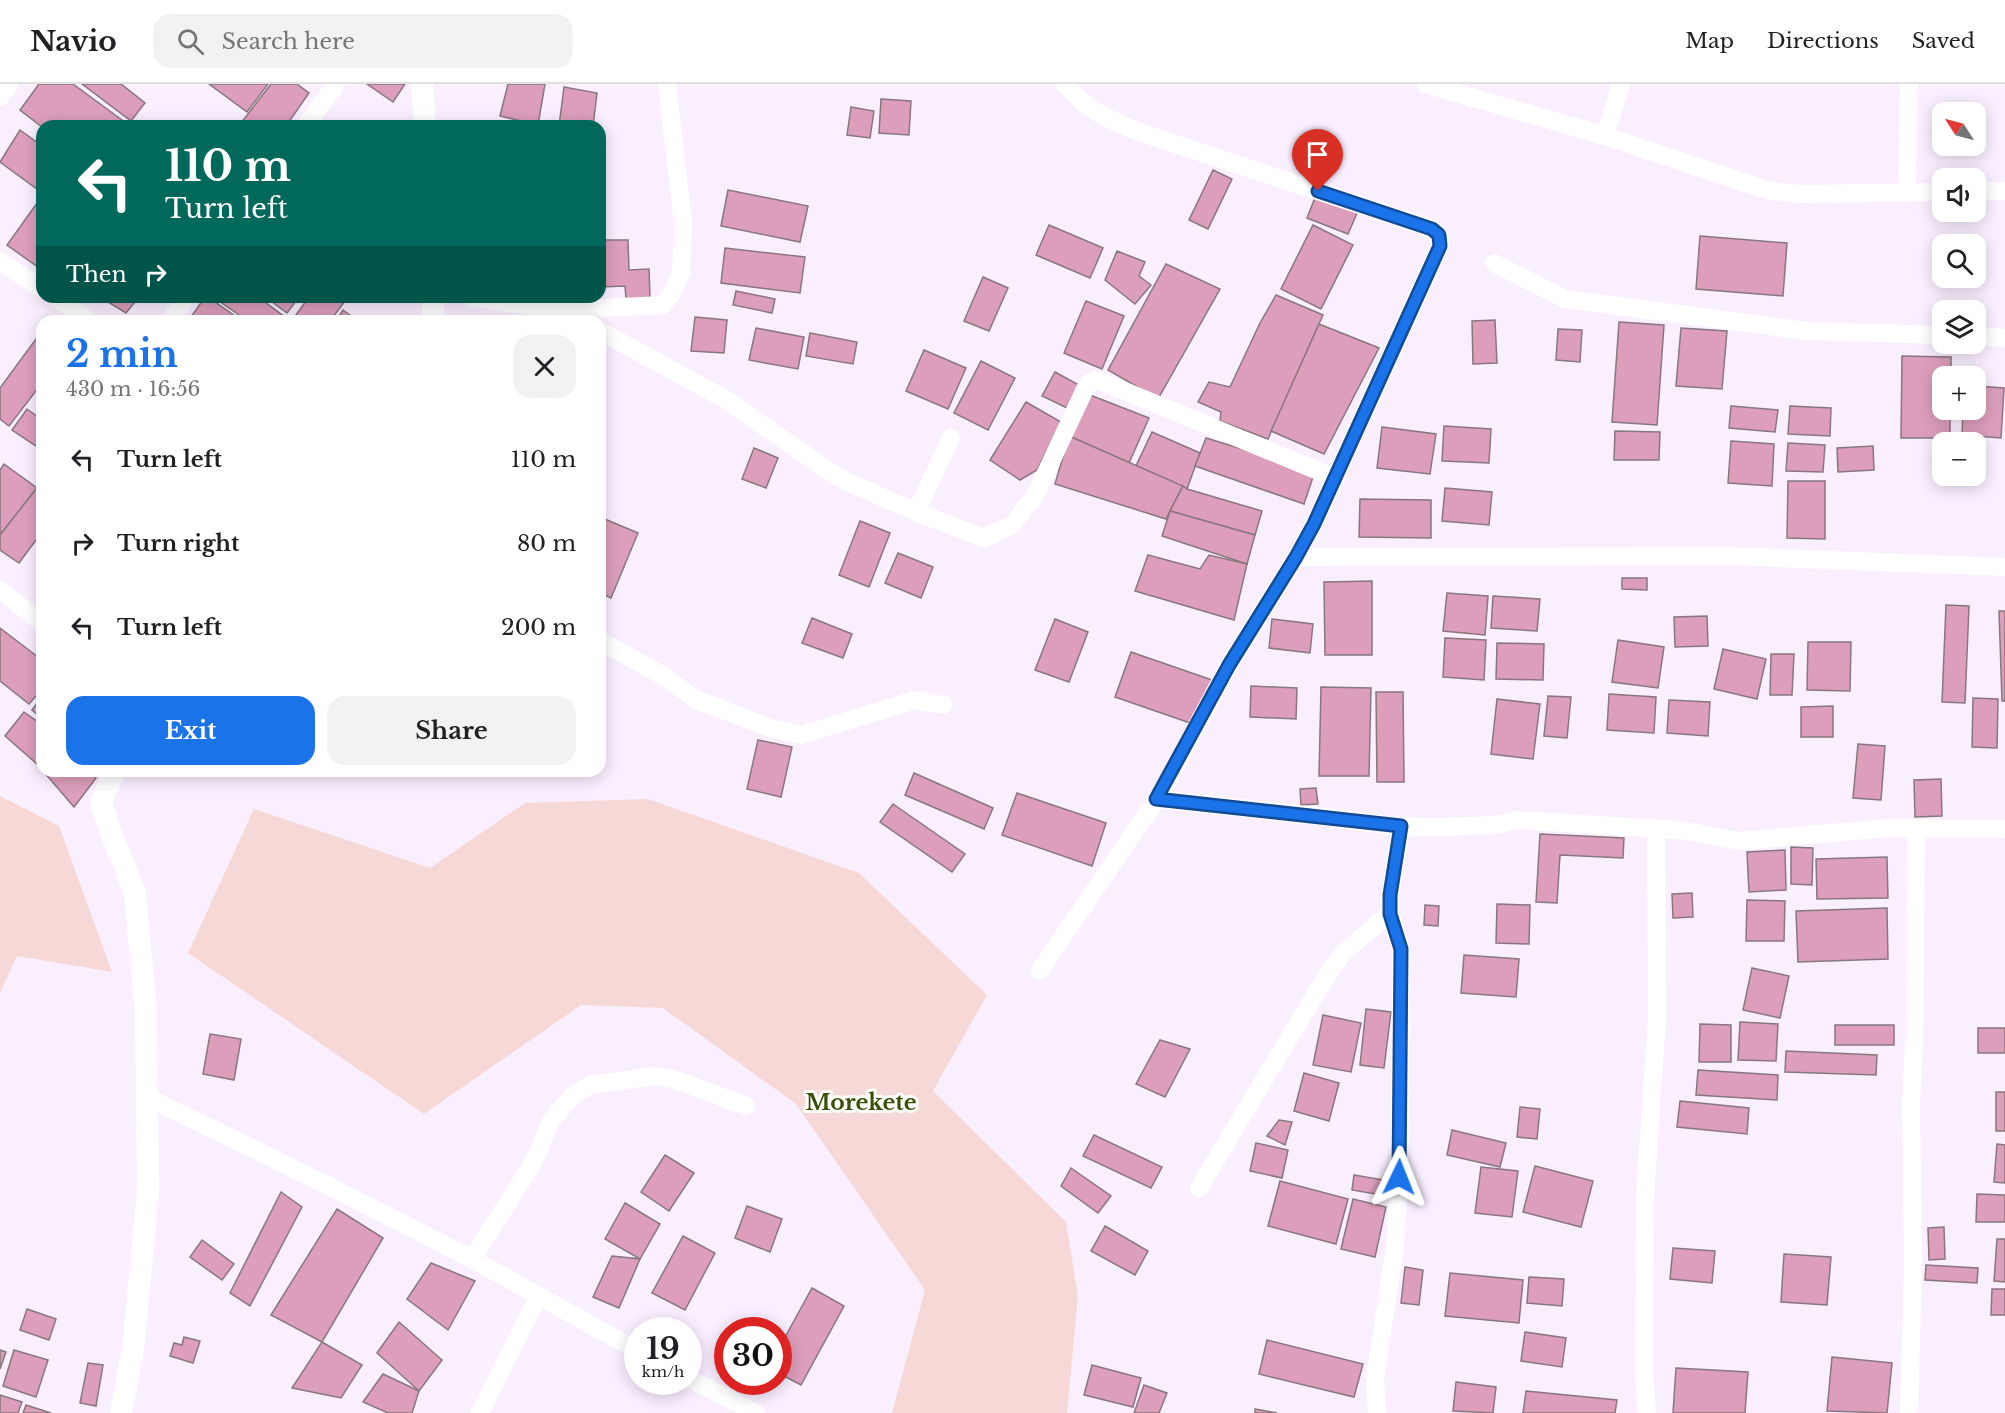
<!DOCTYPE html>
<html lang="en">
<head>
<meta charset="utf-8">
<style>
  body { margin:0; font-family:"Libre Baskerville",serif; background:#f2f2f2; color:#202124; height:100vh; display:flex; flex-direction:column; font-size:22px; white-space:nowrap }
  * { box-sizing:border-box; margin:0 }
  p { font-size:20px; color:#757577 }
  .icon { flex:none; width:33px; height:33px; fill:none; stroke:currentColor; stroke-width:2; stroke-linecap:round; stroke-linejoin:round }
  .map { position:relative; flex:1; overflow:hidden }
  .sheet { position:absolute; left:36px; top:231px; width:570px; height:462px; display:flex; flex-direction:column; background:#fff; border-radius:18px; box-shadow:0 3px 15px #0003 }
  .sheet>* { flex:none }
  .top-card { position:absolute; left:36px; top:36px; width:570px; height:183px; border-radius:18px; box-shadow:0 3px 15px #0003; background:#00695c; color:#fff; overflow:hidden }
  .needle { width:39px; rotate:306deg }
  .tools { position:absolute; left:1932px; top:18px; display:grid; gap:12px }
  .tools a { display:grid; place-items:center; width:54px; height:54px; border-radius:12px; background:#fff; box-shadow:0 3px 15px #0003; font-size:30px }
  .speed { position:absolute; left:624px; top:1233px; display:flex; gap:12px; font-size:30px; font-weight:700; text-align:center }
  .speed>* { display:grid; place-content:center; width:78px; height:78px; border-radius:50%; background:#fff; box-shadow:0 3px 15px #0003; line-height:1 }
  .speed small { font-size:15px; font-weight:400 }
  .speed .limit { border:9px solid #d22; background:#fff; color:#111 }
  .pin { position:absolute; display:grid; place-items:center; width:51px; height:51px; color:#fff; margin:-62px -26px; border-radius:50% 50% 50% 0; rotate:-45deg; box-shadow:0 0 6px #0007 }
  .pin .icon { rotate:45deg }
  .me { position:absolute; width:66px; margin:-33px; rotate:2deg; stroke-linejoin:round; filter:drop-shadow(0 0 4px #0008) }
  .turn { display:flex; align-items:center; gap:21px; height:126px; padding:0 30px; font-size:27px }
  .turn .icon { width:78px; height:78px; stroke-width:2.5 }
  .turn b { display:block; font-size:42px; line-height:51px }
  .then { display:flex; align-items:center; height:57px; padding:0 30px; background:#0003; gap:12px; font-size:22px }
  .round { display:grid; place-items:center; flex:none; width:63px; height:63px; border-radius:18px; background:#f2f2f2 }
  .overview { display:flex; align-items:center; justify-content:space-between; height:102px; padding:0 30px }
  h1 { font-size:36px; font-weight:700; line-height:45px; color:#1a73e8 }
  .action { display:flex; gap:12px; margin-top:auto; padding:12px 30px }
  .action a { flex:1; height:69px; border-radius:18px; background:#1a73e8; color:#fff; font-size:24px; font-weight:700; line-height:69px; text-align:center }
  .action a+a { background:#f2f2f2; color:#202124 }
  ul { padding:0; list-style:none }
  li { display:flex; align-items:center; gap:18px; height:84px; padding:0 30px }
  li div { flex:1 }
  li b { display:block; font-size:22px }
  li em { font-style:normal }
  header { display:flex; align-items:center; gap:36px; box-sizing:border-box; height:84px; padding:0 30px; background:#fff; border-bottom:2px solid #e0e0e0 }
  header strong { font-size:28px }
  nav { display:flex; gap:33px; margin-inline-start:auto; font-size:21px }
  .search { width:420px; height:54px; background:#f2f2f2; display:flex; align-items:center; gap:15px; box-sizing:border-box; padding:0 21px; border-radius:18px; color:#757577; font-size:22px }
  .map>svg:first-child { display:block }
  .green { fill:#f6d9d6 }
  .building { fill:#dd9ebb; stroke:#88777e; stroke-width:1.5 }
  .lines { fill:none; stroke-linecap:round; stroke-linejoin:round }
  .minor { stroke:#fff; stroke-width:18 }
  .tertiary { stroke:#fff; stroke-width:22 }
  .route-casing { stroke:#114b97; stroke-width:15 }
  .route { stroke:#1a73e8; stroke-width:10 }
  .labels { text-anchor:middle; stroke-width:6; stroke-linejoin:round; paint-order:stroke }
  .quarter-label { font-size:22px; font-weight:bold; fill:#3a5105; stroke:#fff }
</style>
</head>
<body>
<header>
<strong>Navio</strong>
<div class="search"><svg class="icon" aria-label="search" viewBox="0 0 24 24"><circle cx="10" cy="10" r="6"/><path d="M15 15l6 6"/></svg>Search here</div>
<nav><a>Map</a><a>Directions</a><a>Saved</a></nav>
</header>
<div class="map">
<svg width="2005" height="1329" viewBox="0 0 2005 1329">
  <rect width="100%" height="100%" fill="#faefff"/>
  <!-- green -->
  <g class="green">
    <polygon points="0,712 59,742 112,888 17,872 0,909"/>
    <polygon points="648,715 859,789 987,911 933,1007 1066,1138 1078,1212 1067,1329 892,1329 925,1206 796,1020 663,924 581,921 424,1030 188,869 254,725 430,784 525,719"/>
  </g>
  <!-- building -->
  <g class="building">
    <polygon points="39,0 73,0 130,42 42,43 20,26"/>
    <polygon points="82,0 121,0 145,19 131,37"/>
    <polygon points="209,0 268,0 247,28"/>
    <polygon points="271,0 297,0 309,9 286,42 246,42 241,39"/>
    <polygon points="367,0 405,0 393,18"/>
    <polygon points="508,0 545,0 538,41 500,32"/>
    <polygon points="564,3 597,9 593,42 559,42"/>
    <polygon points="881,15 911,17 909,51 879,49"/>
    <polygon points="851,23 874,27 870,54 847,51"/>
    <polygon points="20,46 42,62 41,108 0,78"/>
    <polygon points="1213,86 1232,95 1208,145 1189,136"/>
    <polygon points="728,106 808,122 800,158 721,142"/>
    <polygon points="1316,111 1358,127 1348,150 1307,134"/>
    <polygon points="40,115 42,117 42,186 7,161"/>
    <polygon points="1049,141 1103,164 1090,194 1036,171"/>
    <polygon points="1313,141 1353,161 1321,225 1281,205"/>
    <polygon points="1700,152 1787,159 1783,212 1696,205"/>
    <polygon points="600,156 628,156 629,186 649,185 650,214 626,215 625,202 600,203"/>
    <polygon points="725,164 805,173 800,209 721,199"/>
    <polygon points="1117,167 1145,178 1139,192 1151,201 1135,220 1105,196"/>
    <polygon points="1166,180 1220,205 1158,315 1108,286"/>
    <polygon points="983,193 1008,204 989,247 964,237"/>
    <polygon points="736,207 775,215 772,229 733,221"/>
    <polygon points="1276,211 1323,231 1268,355 1220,337 1221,328 1198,318 1209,298 1230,303 1260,239"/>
    <polygon points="100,213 139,213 126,229"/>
    <polygon points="205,213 208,213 242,237 197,237 191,233"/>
    <polygon points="213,213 258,213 285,233 282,237 248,237"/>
    <polygon points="274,213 299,213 287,229 271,217"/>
    <polygon points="309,213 348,213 330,237 303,237 296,231"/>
    <polygon points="1086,217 1124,232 1102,285 1064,269"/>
    <polygon points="343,226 358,237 336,237"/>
    <polygon points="695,233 727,236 724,269 691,267"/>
    <polygon points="1495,236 1497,279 1473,280 1472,237"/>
    <polygon points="1619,238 1664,241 1657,341 1612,338"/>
    <polygon points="1319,240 1379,264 1324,370 1271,347"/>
    <polygon points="756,244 804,253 798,285 749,276"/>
    <polygon points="1681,244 1727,247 1722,305 1676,302"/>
    <polygon points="1558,245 1582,246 1580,278 1556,276"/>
    <polygon points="810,249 857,258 853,280 806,272"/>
    <polygon points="36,255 42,259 42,299 9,342 0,335 0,304"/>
    <polygon points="924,266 966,284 948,325 906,307"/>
    <polygon points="1902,272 1951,273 1951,292 1942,292 1942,326 1950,326 1950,354 1901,354"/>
    <polygon points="981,277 1015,294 988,346 954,329"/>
    <polygon points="1055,288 1079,301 1067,324 1042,312"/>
    <polygon points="1976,302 2004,304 2001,354 1962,351 1963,326 1976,326"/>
    <polygon points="1090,311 1149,334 1129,379 1069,352"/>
    <polygon points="1026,318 1061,338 1037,386 1020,396 990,376"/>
    <polygon points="1731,322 1778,326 1775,348 1729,344"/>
    <polygon points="1790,322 1831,324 1830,352 1788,350"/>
    <polygon points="27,325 42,336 42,366 12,346"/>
    <polygon points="1444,342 1491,345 1489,379 1442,377"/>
    <polygon points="1382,343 1436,350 1430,390 1377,384"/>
    <polygon points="1615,347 1660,348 1659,376 1614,376"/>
    <polygon points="1152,348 1200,369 1187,405 1136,382"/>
    <polygon points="1069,352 1183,402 1166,435 1055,400"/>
    <polygon points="1206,354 1315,387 1304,420 1195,382"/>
    <polygon points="1731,357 1774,360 1772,402 1728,399"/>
    <polygon points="1788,359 1825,361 1823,388 1786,387"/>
    <polygon points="1873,362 1874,386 1838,388 1837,364"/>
    <polygon points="754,364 778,374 766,404 742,395"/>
    <polygon points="4,380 37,404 0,451 0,386"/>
    <polygon points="1788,397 1825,397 1825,455 1787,454"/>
    <polygon points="40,400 42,401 42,448 19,479 0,466 0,451"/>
    <polygon points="1183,402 1187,405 1262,427 1255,451 1170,427"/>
    <polygon points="1445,404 1492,408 1489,441 1442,437"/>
    <polygon points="1360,415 1431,416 1431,454 1359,453"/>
    <polygon points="1170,427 1255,451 1247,480 1162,452"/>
    <polygon points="600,433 638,449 611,514 600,509"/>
    <polygon points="860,437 890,449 869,503 839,491"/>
    <polygon points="898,469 933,483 921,514 885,499"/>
    <polygon points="1148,471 1200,485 1209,471 1247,480 1234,536 1135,507"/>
    <polygon points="1622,494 1647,494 1647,506 1622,505"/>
    <polygon points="1372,497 1372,571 1325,571 1324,498"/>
    <polygon points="1447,509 1488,512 1485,551 1443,547"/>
    <polygon points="1493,512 1540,515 1537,547 1491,544"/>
    <polygon points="1946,521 1969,522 1965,619 1942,618"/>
    <polygon points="1999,527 2005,527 2005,617 2002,617"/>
    <polygon points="1707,532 1708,562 1675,563 1674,533"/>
    <polygon points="812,534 852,550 843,574 802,559"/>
    <polygon points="1055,535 1088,548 1069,598 1035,586"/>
    <polygon points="1272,535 1313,540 1310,569 1269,564"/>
    <polygon points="0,544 42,576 42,605 29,620 0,597"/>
    <polygon points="1445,554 1486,556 1484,596 1443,593"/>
    <polygon points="1618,556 1664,563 1658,604 1612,598"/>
    <polygon points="1808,558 1851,558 1850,607 1807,606"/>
    <polygon points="1497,559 1544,560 1543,596 1496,595"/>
    <polygon points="1723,565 1766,575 1757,615 1714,605"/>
    <polygon points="1131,568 1212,596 1196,641 1115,613"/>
    <polygon points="1771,570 1794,570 1792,611 1770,611"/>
    <polygon points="1251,602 1297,604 1296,635 1250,633"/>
    <polygon points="1321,603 1371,604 1369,692 1319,692"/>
    <polygon points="1376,608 1403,608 1404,698 1377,698"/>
    <polygon points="1609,610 1656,613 1654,649 1607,646"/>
    <polygon points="1548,612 1571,613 1567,654 1544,652"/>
    <polygon points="42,613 42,635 32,626"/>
    <polygon points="1973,614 1998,615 1997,664 1972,663"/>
    <polygon points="1497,615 1540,620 1533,675 1491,670"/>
    <polygon points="1669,616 1710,618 1708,652 1667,649"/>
    <polygon points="1833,622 1833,653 1801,653 1801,623"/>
    <polygon points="24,628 42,641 42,675 37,680 5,652"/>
    <polygon points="758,656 792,663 781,713 747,705"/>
    <polygon points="1858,660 1885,662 1881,716 1853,714"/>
    <polygon points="43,687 89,687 96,694 74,723"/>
    <polygon points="914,689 993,724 984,745 905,711"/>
    <polygon points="1941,695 1942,732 1915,733 1914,696"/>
    <polygon points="1316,704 1318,720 1301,721 1300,705"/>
    <polygon points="1017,709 1106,739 1092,782 1002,751"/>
    <polygon points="893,720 965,770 952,788 880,738"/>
    <polygon points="1540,750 1624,754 1623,774 1560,771 1557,819 1536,818"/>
    <polygon points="1791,763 1813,764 1812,801 1791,800"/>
    <polygon points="1785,766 1786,806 1749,808 1747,768"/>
    <polygon points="1887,773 1888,814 1817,815 1816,775"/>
    <polygon points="1692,809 1693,833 1673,834 1672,810"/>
    <polygon points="1747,816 1785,817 1784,857 1746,857"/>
    <polygon points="1497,820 1530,821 1529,860 1496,859"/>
    <polygon points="1425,821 1439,822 1438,842 1424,841"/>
    <polygon points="1887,824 1888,875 1798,878 1796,827"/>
    <polygon points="1464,871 1519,875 1516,913 1461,909"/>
    <polygon points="1752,884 1789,892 1780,934 1743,926"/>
    <polygon points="1366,925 1391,928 1384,984 1360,981"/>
    <polygon points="1323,931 1361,939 1351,988 1313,981"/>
    <polygon points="1740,938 1778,940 1776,977 1738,976"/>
    <polygon points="1700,940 1731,941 1731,978 1699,978"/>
    <rect x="1835" y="941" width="59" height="20"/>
    <rect x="1978" y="944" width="27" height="25"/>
    <polygon points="210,950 241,955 234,996 203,990"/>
    <polygon points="1160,956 1190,965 1165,1013 1136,1000"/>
    <polygon points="1786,967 1877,971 1876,991 1785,988"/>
    <polygon points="1698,986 1778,991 1777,1016 1696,1011"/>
    <polygon points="1304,989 1339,999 1329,1037 1294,1027"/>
    <rect x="1996" y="1008" width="9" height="39"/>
    <polygon points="1680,1017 1749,1024 1747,1050 1677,1043"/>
    <polygon points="1520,1023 1540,1025 1537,1055 1517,1053"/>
    <polygon points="1279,1036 1292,1038 1285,1061 1267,1052"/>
    <polygon points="1452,1046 1506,1059 1500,1083 1447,1071"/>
    <polygon points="1094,1051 1162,1083 1151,1104 1083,1072"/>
    <polygon points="1256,1059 1288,1066 1282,1094 1250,1087"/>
    <polygon points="1997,1060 2005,1061 2005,1099 1994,1098"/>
    <polygon points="665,1071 694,1089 669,1127 641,1108"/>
    <polygon points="1535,1082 1593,1097 1581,1143 1523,1128"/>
    <polygon points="1481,1083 1518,1087 1512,1133 1475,1129"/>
    <polygon points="1071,1084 1111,1112 1098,1129 1061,1102"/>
    <polygon points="1354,1091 1384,1096 1381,1111 1352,1106"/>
    <polygon points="1280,1097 1348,1115 1336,1160 1268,1142"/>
    <polygon points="281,1108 302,1123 250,1222 230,1209"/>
    <polygon points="1977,1110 2005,1111 2005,1138 1976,1138"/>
    <polygon points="1353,1115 1386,1123 1375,1173 1341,1165"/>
    <polygon points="625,1119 660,1140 640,1175 605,1155"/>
    <polygon points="747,1122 782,1135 770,1168 735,1154"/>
    <polygon points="337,1125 383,1154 322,1258 271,1231"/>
    <polygon points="1105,1142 1148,1167 1135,1191 1091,1167"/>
    <polygon points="1944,1143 1945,1175 1929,1176 1928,1144"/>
    <polygon points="683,1152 715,1169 685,1226 652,1209"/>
    <polygon points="1997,1155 2005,1155 2005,1198 1994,1197"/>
    <polygon points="202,1156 234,1180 222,1196 190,1173"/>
    <polygon points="1673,1164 1715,1167 1712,1199 1670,1195"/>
    <polygon points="1784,1170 1831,1173 1827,1221 1781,1218"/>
    <polygon points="612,1172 640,1175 619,1224 593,1213"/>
    <polygon points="431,1179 475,1197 448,1246 407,1215"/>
    <polygon points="1926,1181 1978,1184 1977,1199 1925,1196"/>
    <polygon points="1405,1183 1423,1186 1419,1221 1401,1219"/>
    <polygon points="1450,1189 1523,1196 1519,1239 1445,1232"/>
    <polygon points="1529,1193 1564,1195 1562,1222 1527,1219"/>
    <polygon points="812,1204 844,1222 801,1301 778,1289 778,1266"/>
    <polygon points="1992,1205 2005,1205 2005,1231 1991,1231"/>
    <polygon points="27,1225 56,1235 49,1256 20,1246"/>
    <polygon points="399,1238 442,1276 419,1307 377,1269"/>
    <polygon points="1525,1248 1566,1254 1562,1283 1521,1277"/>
    <polygon points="184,1253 200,1257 193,1279 170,1272 174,1259 182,1261"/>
    <polygon points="1267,1256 1363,1280 1354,1313 1259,1290"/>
    <polygon points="322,1258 362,1281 341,1314 292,1304"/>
    <polygon points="0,1266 6,1268 0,1285"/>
    <polygon points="14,1266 48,1276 36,1313 3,1302"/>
    <polygon points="1832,1273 1892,1279 1887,1329 1827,1327"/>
    <polygon points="88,1279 103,1281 96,1322 80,1319"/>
    <polygon points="1092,1281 1141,1294 1133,1323 1084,1311"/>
    <polygon points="1676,1284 1748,1288 1745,1329 1673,1329"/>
    <polygon points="383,1290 419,1307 412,1329 388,1329 363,1318"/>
    <polygon points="1456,1298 1496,1303 1493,1329 1453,1327"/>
    <polygon points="1144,1301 1167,1309 1159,1329 1134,1329"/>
    <polygon points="1526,1307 1617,1316 1615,1329 1523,1329"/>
    <polygon points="0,1311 22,1318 18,1329 0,1329"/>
    <polygon points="26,1321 51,1329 23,1329"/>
    <polygon points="1255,1325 1277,1329 1255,1329"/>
  </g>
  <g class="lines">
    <!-- minor -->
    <g class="minor">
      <polyline points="1426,0 1605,52 1770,107 1802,110 1942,108"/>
      <polyline points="0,13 10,0"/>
      <polyline points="306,42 336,0"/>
      <polyline points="1605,52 1621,0"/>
      <polyline points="1976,107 2005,107"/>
      <polyline points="1907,108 1909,0"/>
      <polyline points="0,177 42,205"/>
      <polyline points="1494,179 1565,215 1807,247 1942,251"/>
      <polyline points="55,213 89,237"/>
      <polyline points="471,213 555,226 566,231"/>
      <polyline points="555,226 663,221 673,207 681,189 683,139 667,0"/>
      <polyline points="170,237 186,213"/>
      <polyline points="600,247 725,315 839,394 916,428 951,354"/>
      <polyline points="1976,252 2005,254"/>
      <polyline points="916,428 984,454 1012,441 1035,412 1085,305 1089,299 1098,296 1335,394"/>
      <polyline points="1296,473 1728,472 2005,483"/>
      <polyline points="0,506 42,539"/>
      <polyline points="600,557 660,590 697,616 770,644 801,651 915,616 943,621"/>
      <polyline points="1156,715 1326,733 1392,742 1440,743 1495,741 1517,736 1681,746 1739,757 1888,744 2005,745"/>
      <polyline points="1040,886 1163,706 1229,581 1296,473 1314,440 1440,162 1439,151 1432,145 1136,47 1103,32 1085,20 1064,0"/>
      <polyline points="147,1013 329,1102 472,1175 638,1267"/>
      <polyline points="1199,1104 1324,896 1343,869 1390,829"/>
      <polyline points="472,1175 533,1079 551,1037 572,1012 590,1001 655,992 673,995 746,1022"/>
      <polyline points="688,1294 756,1329"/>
      <polyline points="480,1329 538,1213"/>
      <polyline points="1377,1329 1375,1294 1396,1156 1400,1051 1401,865 1390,829 1390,811 1401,743"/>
      <polyline points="1647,1329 1644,1288 1645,1112 1657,935 1656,744"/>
      <polyline points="1909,1329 1913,1183 1911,1018 1914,960 1916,744"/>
    </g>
    <!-- tertiary -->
    <g class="tertiary">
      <polyline points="422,0 425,42"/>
      <polyline points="433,237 433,213"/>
      <polyline points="114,687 101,718 109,744 126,785 135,810 146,928 148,1108 133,1265 121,1329"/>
    </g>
  </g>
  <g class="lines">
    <!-- route casing -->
    <g class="route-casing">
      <polyline id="route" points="1318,107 1432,145 1439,151 1440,162 1314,440 1296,473 1229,581 1156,715 1401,742 1390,811 1390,830 1401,865 1399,1093"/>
    </g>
    <!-- route -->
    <use href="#route" class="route"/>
  </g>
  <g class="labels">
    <!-- quarter labels -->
    <g class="quarter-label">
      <text x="861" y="1026">Morekete</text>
    </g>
  </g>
</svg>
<div class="tools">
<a><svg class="needle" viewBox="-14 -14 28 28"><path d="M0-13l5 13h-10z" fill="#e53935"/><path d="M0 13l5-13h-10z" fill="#757577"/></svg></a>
<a><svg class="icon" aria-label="sound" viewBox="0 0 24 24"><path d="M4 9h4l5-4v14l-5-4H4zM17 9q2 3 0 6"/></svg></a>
<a><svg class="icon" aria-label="search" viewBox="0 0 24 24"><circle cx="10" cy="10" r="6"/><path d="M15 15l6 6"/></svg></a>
<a><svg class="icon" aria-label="layers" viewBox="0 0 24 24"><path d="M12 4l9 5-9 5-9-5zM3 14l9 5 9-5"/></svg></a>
<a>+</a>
<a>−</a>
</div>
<div class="speed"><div>19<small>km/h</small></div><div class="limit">30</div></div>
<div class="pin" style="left:1318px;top:107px;background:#d93025"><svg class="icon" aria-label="arrive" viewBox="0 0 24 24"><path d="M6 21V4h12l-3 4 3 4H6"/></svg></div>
<svg class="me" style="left:1399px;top:1093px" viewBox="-20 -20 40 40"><path d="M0-17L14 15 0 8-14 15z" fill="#1a73e8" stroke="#fff" stroke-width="4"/></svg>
<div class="top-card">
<div class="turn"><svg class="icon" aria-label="left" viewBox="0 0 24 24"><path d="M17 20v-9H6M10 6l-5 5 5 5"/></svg><div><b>110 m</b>Turn left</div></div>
<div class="then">Then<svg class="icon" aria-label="right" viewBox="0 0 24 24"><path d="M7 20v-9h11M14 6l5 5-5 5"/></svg></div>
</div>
<section class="sheet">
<div class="overview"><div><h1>2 min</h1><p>430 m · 16:56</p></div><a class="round"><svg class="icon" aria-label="close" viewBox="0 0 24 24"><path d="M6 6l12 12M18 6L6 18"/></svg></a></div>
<ul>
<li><svg class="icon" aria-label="left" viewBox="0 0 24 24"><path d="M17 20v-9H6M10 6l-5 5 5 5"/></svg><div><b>Turn left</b></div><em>110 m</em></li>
<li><svg class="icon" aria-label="right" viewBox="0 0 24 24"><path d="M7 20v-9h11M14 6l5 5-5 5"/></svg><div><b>Turn right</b></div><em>80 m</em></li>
<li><svg class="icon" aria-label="left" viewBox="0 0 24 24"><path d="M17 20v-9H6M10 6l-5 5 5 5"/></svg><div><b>Turn left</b></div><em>200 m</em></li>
</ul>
<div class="action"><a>Exit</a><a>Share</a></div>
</section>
</div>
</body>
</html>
